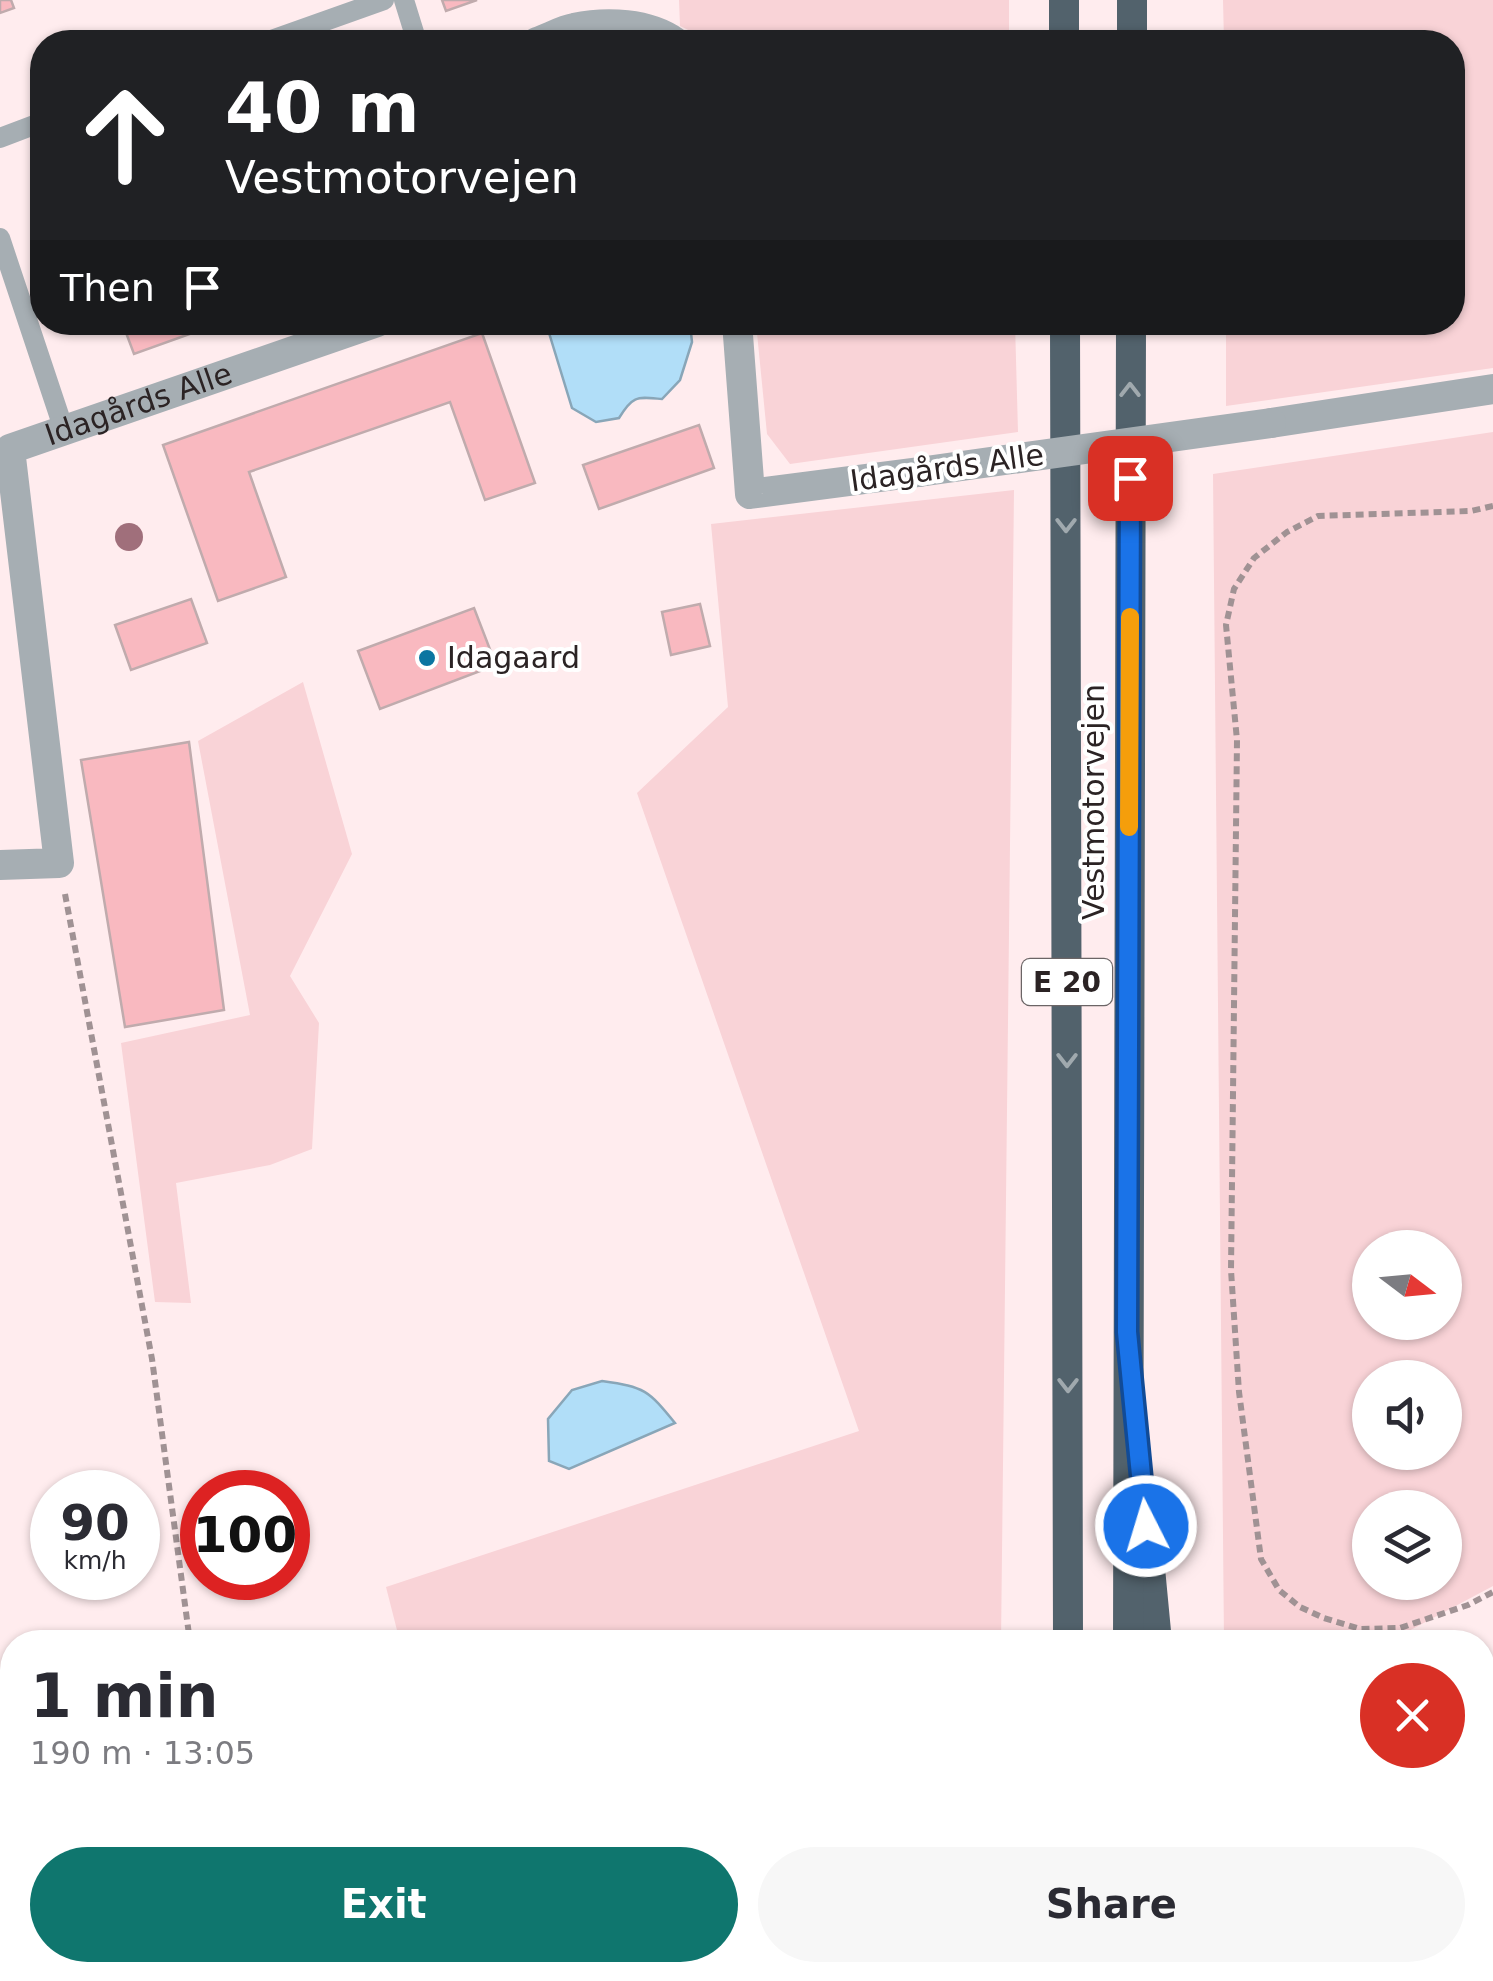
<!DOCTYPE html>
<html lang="en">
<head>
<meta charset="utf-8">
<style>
  body { margin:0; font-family:"DejaVu Sans",sans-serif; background:#f7f7f7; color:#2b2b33; height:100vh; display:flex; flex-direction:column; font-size:38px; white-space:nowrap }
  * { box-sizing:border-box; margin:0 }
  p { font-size:32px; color:#7c7c81 }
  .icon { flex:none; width:55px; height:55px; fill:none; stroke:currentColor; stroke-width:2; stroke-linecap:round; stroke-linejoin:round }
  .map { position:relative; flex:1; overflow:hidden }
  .sheet { position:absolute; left:0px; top:1630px; width:1495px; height:352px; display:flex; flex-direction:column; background:#fff; border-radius:40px 40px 0 0; box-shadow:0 2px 8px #0004 }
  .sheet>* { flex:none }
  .top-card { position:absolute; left:30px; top:30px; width:1435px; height:305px; border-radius:40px; box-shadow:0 2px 8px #0004; background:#202124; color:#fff; overflow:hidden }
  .needle { width:65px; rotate:106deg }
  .buttons { position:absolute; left:1352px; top:1230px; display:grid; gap:20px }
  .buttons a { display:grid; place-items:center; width:110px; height:110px; border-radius:50%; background:#fff; box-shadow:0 2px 8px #0004; font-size:50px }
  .speed { position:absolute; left:30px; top:1470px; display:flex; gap:20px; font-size:50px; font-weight:700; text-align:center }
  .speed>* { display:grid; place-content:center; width:130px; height:130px; border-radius:50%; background:#fff; box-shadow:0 2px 8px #0004; line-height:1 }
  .speed small { font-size:25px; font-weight:400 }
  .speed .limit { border:15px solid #d22; background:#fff; color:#111 }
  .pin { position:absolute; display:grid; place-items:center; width:85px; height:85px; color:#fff; margin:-42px; border-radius:20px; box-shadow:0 5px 15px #0006 }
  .me { position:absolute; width:110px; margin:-55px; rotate:355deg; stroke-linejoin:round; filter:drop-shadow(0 0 8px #0008) }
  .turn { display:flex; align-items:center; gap:35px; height:210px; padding:0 30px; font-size:45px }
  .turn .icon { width:130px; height:130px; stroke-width:2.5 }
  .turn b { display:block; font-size:70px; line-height:85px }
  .then { display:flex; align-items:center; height:95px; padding:0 30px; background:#0003; gap:20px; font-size:38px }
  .round { display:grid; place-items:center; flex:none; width:105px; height:105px; border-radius:52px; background:#f7f7f7 }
  .headline { display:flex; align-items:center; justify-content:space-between; height:170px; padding:0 30px }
  h1 { font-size:60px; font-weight:700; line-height:75px }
  .cta { display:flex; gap:20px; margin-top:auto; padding:20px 30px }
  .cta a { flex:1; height:115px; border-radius:60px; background:#0f766e; color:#fff; font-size:40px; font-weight:700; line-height:115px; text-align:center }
  .cta a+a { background:#f7f7f7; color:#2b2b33 }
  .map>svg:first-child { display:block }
  .green { fill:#f9d3d7; fill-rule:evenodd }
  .water { fill:#b1def8; stroke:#89a6b8; stroke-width:2.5 }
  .building { fill:#f9b9c0; stroke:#c0abad; stroke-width:2.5 }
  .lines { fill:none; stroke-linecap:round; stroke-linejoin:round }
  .path { stroke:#a09294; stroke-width:6; stroke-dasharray:8 5; stroke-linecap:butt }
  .service { stroke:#a6aeb3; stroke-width:20 }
  .minor { stroke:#a6aeb3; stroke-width:30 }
  .motorway { stroke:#52626c; stroke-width:30 }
  .minor-bridge { stroke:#a6aeb3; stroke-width:30 }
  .tree { fill:#a06f7b }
  .oneway { stroke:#a0a9ae }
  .route-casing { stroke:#114b97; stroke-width:25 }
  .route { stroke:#1a73e8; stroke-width:18 }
  .slow { stroke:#f59e0b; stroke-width:18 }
  .poi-dot { fill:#0c75a1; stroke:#fff; stroke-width:4 }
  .labels { text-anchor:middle; stroke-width:8; stroke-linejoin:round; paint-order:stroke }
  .shield { fill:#fff; stroke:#6b6566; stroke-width:2.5 }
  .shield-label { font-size:28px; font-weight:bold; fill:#2b2324 }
  .street-label { font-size:30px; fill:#2b2324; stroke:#fff }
  .poi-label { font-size:30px; fill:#2b2324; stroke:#fff; text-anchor:start }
</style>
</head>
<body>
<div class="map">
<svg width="1493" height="1981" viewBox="0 0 1493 1981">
  <rect width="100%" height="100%" fill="#ffecee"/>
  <!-- green -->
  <g class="green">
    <polygon points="679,0 1009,0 1009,42 709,42 707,39 680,26"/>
    <polygon points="1223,0 1493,0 1493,368 1226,406 1226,323 1452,322 1452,42 1224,42"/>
    <polygon points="756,323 1015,323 1018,432 790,464 767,434"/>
    <path d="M 1493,432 L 1493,1586 L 1388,1642 L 1224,1642 L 1213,474 ZM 1370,1248 L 1445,1248 L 1445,1322 L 1370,1322 ZM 1370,1378 L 1445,1378 L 1445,1452 L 1370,1452 ZM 1370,1508 L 1445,1508 L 1445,1582 L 1370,1582 Z"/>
    <polygon points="1014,490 1001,1642 400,1642 386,1587 859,1431 637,793 728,707 711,524"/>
    <polygon points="303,682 352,854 290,976 319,1023 312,1149 270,1165 176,1183 191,1303 155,1302 121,1043 250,1015 198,741"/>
    <polygon points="12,1858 12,1970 923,1970 901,1981 0,1981 0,1858"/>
  </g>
  <!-- water -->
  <g class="water">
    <path d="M 546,323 L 690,323 L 692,342 L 680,380 L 662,399 C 637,397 633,395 619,418 L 596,422 L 572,408 Z"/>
    <path d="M 602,1381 C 645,1387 648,1390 675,1423 L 569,1469 L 549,1461 L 548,1419 L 572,1390 Z"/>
  </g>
  <!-- building -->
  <g class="building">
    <polygon points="0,0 11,0 14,8 0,13"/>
    <polygon points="442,0 477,0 446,11"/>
    <polygon points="122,322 223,322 134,354"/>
    <polygon points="482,333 535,483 485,500 450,402 249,472 286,577 218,601 163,445"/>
    <polygon points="699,425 714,468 599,509 583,465"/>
    <polygon points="191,599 207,643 131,670 115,625"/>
    <polygon points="700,604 710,646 671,655 662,612"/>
    <polygon points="474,608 496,665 380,709 358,651"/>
    <polygon points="189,742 224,1010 125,1027 81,760"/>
  </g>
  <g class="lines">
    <!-- path -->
    <g class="path">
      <polyline points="1493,506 1471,511 1318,516 1287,532 1254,558 1234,589 1226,625 1237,740 1231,1270 1239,1392 1261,1559 1279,1590 1300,1607 1324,1618 1360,1629 1400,1628 1468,1605 1493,1592"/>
      <polyline points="65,894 152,1359 190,1642"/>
      <polyline points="1482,1718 1493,1712"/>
      <polyline points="234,1970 236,1981"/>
      <polyline points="1309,1970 1313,1981"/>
      <polyline points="949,1981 971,1970"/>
    </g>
    <!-- service -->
    <g class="service">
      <polyline points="404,0 417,42"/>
      <polyline points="266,42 384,0"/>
      <polyline points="0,138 42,122"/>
      <polyline points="0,238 64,430"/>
    </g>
    <!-- minor -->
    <g class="minor">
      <path d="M 537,42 C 549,38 562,30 574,28 C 607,21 648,23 675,42"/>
      <polyline points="737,322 750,494 919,472"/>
      <polyline points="1271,423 1493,389"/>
      <path id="s1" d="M 0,865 L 59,863 L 10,449 L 377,322"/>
    </g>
    <!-- motorway -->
    <g class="motorway">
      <polyline points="1064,0 1064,42"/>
      <polyline points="1132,42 1132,0"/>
      <polyline points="1065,322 1068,1642"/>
      <polyline points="1145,1516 1157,1642"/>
      <polyline points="1128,1642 1131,322"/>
      <polyline points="1069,1970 1069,1981"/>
      <polyline points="1129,1970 1129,1981"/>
      <polyline points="1196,1970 1199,1981"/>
    </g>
    <!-- minor-bridge -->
    <polyline class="minor-bridge" points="919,472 1271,423"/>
  </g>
  <!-- trees -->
  <circle class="tree" cx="129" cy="537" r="14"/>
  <!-- one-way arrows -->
  <defs><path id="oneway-chevron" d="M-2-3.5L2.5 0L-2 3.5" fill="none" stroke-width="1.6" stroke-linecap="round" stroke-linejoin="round" transform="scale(2.5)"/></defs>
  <g class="oneway">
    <use href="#oneway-chevron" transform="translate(1130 390) rotate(-90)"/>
    <use href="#oneway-chevron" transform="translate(1066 525) rotate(90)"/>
    <use href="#oneway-chevron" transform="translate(1067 1060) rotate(90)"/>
    <use href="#oneway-chevron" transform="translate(1068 1385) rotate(90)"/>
  </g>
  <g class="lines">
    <!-- route casing -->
    <g class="route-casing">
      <polyline id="route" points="1130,478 1127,1332 1146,1526"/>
    </g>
    <!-- route -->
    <use href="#route" class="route"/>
    <!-- slow -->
    <polyline class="slow" points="1129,827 1130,617"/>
  </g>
  <!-- markers -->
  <circle class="poi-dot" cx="427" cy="658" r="10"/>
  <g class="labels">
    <!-- shield labels -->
    <rect class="shield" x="1022" y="959" width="90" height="46" rx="8"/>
    <g class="shield-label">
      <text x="1067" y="992">E 20</text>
    </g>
    <!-- street labels -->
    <g class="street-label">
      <text dy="10" stroke="none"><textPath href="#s1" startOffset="612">Idagårds Alle</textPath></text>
      <text transform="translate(947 468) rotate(-8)" y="10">Idagårds Alle</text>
      <text transform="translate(1094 802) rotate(-90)" y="10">Vestmotorvejen</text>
    </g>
    <!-- poi labels -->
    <g class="poi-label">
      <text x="447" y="668">Idagaard</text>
    </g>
  </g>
</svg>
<div class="buttons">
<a><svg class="needle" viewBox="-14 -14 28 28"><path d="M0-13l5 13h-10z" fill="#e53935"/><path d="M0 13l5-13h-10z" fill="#7c7c81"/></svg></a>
<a><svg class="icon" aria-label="sound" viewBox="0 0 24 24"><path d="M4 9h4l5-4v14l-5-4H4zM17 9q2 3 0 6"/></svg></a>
<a><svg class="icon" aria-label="layers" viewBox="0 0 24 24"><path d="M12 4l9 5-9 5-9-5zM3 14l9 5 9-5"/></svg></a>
</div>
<div class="speed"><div>90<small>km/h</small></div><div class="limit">100</div></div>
<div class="pin" style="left:1130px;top:478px;background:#d93025"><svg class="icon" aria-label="arrive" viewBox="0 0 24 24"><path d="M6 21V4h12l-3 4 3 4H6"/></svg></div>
<svg class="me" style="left:1146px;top:1526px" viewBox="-20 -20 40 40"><circle r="17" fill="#1a73e8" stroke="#fff" stroke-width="3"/><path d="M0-11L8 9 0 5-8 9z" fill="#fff"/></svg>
<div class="top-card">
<div class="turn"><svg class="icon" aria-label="ahead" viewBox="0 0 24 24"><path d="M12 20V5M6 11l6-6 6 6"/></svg><div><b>40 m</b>Vestmotorvejen</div></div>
<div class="then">Then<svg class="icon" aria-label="arrive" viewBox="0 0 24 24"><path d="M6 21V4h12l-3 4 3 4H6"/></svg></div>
</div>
<section class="sheet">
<div class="headline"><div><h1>1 min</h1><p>190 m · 13:05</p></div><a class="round" style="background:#d93025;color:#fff"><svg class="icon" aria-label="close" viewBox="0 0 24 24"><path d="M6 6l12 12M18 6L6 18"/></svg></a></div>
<div class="cta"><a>Exit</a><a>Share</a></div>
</section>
</div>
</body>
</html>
